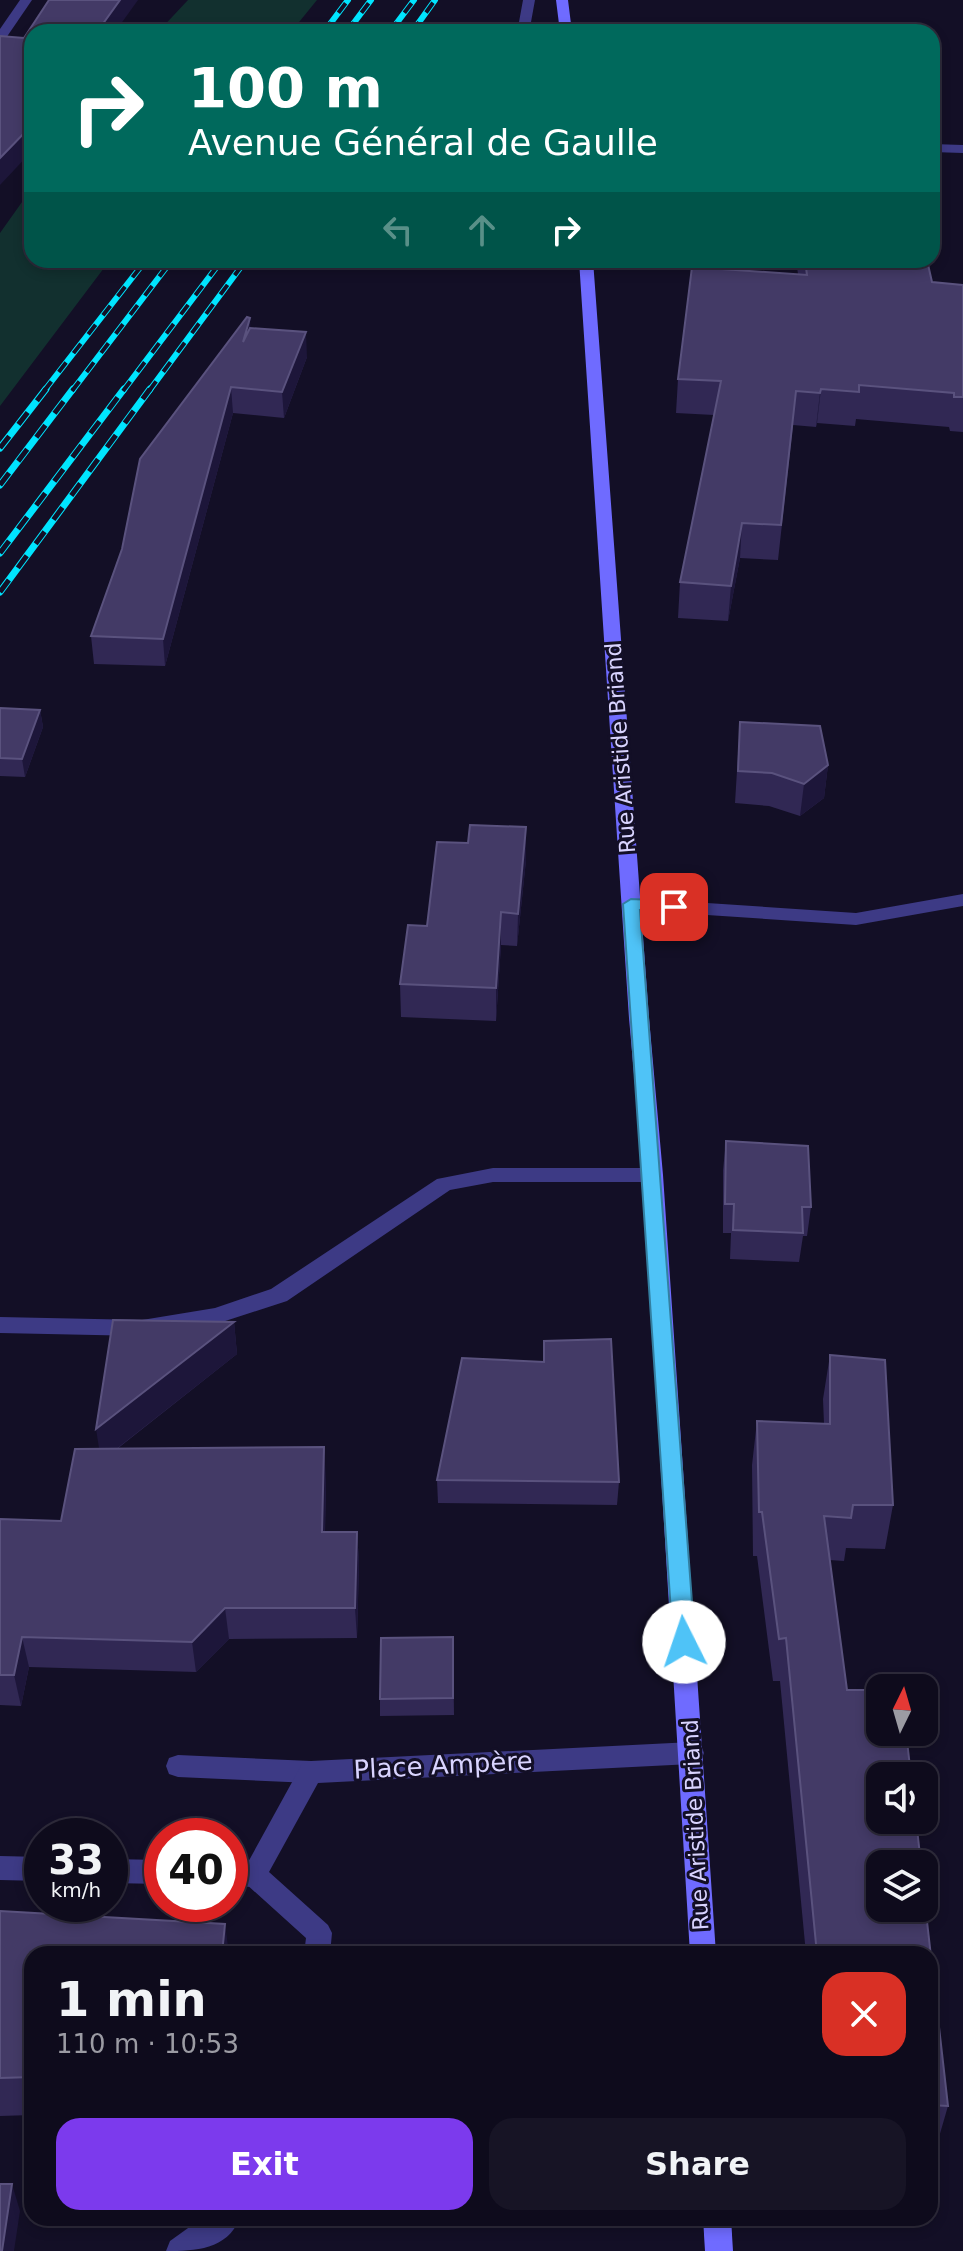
<!DOCTYPE html>
<html lang="en">
<head>
<meta charset="utf-8">
<style>
  body { margin:0; font-family:"DejaVu Sans",sans-serif; background:#171425; color:#f1f3f6; height:100vh; display:flex; flex-direction:column; font-size:30px; white-space:nowrap }
  * { box-sizing:border-box; margin:0 }
  p { font-size:26px; color:#9b9ba3 }
  .icon { flex:none; width:44px; height:44px; fill:none; stroke:currentColor; stroke-width:2; stroke-linecap:round; stroke-linejoin:round }
  .map { position:relative; flex:1; overflow:hidden }
  .drawer { position:absolute; left:24px; top:1946px; width:914px; height:280px; display:flex; flex-direction:column; background:#0e0b1c; border-radius:24px; box-shadow:0 4px 12px #0003,0 0 0 2px #2e2b3b }
  .drawer>* { flex:none }
  .hud { position:absolute; left:24px; top:24px; width:916px; height:244px; border-radius:24px; box-shadow:0 4px 12px #0003,0 0 0 2px #2e2b3b; background:#00695c; color:#fff; overflow:hidden }
  .needle { width:52px; rotate:5deg }
  .buttons { position:absolute; left:866px; top:1674px; display:grid; gap:16px }
  .buttons a { display:grid; place-items:center; width:72px; height:72px; border-radius:16px; background:#0e0b1c; box-shadow:0 4px 12px #0003,0 0 0 2px #2e2b3b; font-size:40px }
  .speed { position:absolute; left:24px; top:1818px; display:flex; gap:16px; font-size:40px; font-weight:700; text-align:center }
  .speed>* { display:grid; place-content:center; width:104px; height:104px; border-radius:50%; background:#0e0b1c; box-shadow:0 4px 12px #0003,0 0 0 2px #2e2b3b; line-height:1 }
  .speed small { font-size:20px; font-weight:400 }
  .speed .limit { border:12px solid #d22; background:#fff; color:#111 }
  .pin { position:absolute; display:grid; place-items:center; width:68px; height:68px; color:#fff; margin:-34px; border-radius:16px; box-shadow:0 4px 12px #0006 }
  .me { position:absolute; width:88px; margin:-44px; rotate:356deg; stroke-linejoin:round; filter:drop-shadow(0 0 6px #0008) }
  .turn { display:flex; align-items:center; gap:28px; height:168px; padding:0 32px; font-size:36px }
  .turn .icon { width:104px; height:104px; stroke-width:2.5 }
  .turn b { display:block; font-size:56px; line-height:68px }
  .lanes { display:flex; align-items:center; height:76px; padding:0 32px; background:#0003; justify-content:center; gap:40px; direction:ltr }
  .lanes .off { opacity:.35 }
  .round { display:grid; place-items:center; flex:none; width:84px; height:84px; border-radius:24px; background:#171425 }
  .head { display:flex; align-items:center; justify-content:space-between; height:136px; padding:0 32px }
  h1 { font-size:48px; font-weight:600; line-height:60px }
  .button { display:flex; gap:16px; margin-top:auto; padding:16px 32px }
  .button a { flex:1; height:92px; border-radius:24px; background:#7c3aed; color:#fff; font-size:32px; font-weight:600; line-height:92px; text-align:center }
  .button a+a { background:#171425; color:#f1f3f6 }
  .map>svg:first-child { display:block }
  .green { fill:#12302f }
  .lines { fill:none; stroke-linecap:round; stroke-linejoin:round }
  .lane { fill:#3d3a85; fill-rule:evenodd }
  .street { fill:#3d3a85; fill-rule:evenodd }
  .secondary { fill:#6f6bff; fill-rule:evenodd }
  .rail-far1-casing { stroke:#00e5ff; stroke-width:6 }
  .rail-casing { stroke:#00e5ff; stroke-width:7 }
  .rail-far1 { stroke:#130f26; stroke-width:4; stroke-dasharray:12; stroke-linecap:butt }
  .rail { stroke:#130f26; stroke-width:5; stroke-dasharray:15; stroke-linecap:butt }
  .wall { fill:#312854 }
  .shaded-wall { fill:#1d163a }
  .building { fill:#433a66; stroke:#5a527e; stroke-width:2 }
  .route { fill:#4fc3f7; stroke:#337fa1; stroke-width:2 }
  .labels { text-anchor:middle; stroke-width:6; stroke-linejoin:round; paint-order:stroke }
  .street-label { font-size:22px; fill:#d9d4ff; stroke:#130f26 }
  .near-street-label { font-size:26px; fill:#d9d4ff; stroke:#130f26 }
</style>
</head>
<body>
<div class="map">
<svg width="963" height="2251" viewBox="0 0 963 2251">
  <rect width="100%" height="100%" fill="#130f26"/>
  <!-- green -->
  <g class="green">
    <polygon points="188,0 317,0 291,32 158,32"/>
    <polygon points="32,188 32,260 110,260 0,406 0,233"/>
  </g>
  <g class="lines">
    <!-- lane -->
    <g class="lane">
      <polygon points="523,0 535,0 531,22 525,32 513,32 519,22"/>
      <polygon points="932,144 963,145 963,153 932,152"/>
      <polygon points="493,1168 653,1168 660,1170 663,1175 660,1180 653,1182 493,1182 450,1190 287,1301 216,1324 142,1336 0,1333 0,1317 142,1320 215,1308 271,1289 437,1179"/>
      <polygon points="178,1755 311,1761 320,1764 323,1772 320,1780 311,1783 178,1777 169,1774 166,1766 169,1758"/>
      <polygon points="0,1856 42,1857 42,1881 0,1880"/>
      <polygon points="110,1859 162,1860 162,1884 110,1883"/>
      <polygon points="230,1862 263,1867 267,1875 263,1883 254,1887 230,1886"/>
    </g>
    <!-- street -->
    <g class="street">
      <polygon points="20,0 32,0 4,41 0,42 0,29"/>
      <polygon points="963,894 963,906 856,925 631,910 622,904 631,898 856,913"/>
      <polygon points="692,1742 701,1745 704,1753 701,1761 692,1764 318,1783 269,1872 328,1925 332,1933 330,1954 304,1954 306,1938 245,1883 241,1875 302,1764 311,1761"/>
      <path d="M 202,2218 L 240,2218 C 227,2250 195,2251 166,2251 L 170,2241 Z"/>
    </g>
    <!-- secondary -->
    <g class="secondary">
      <polygon points="556,0 568,0 572,32 560,32"/>
      <polygon points="579,260 593,260 649,1018 663,1175 716,1954 690,1954 643,1175 629,1018"/>
      <polygon points="703,2218 731,2218 733,2251 705,2251"/>
    </g>
    <!-- rail-far1 casing -->
    <g class="rail-far1-casing">
      <g id="rail-far1">
        <polyline points="324,32 348,0"/>
        <polyline points="347,32 371,0"/>
        <polyline points="390,32 414,0"/>
        <polyline points="412,32 435,0"/>
        <polyline points="44,391 146,260"/>
        <polyline points="72,391 172,260"/>
        <polyline points="123,391 222,260"/>
        <polyline points="149,391 246,260"/>
      </g>
    </g>
    <!-- rail casing -->
    <g class="rail-casing">
      <g id="rail">
        <polyline points="0,448 46,389"/>
        <polyline points="0,485 73,389"/>
        <polyline points="0,553 124,389"/>
        <polyline points="0,592 150,389"/>
      </g>
    </g>
    <!-- rail-far1 -->
    <use href="#rail-far1" class="rail-far1"/>
    <!-- rail -->
    <use href="#rail" class="rail"/>
  </g>
  <!-- wall -->
  <g class="wall">
    <polygon points="796,260 927,260 932,282 963,285 963,432 950,431 949,427 856,419 855,426 817,423 816,427 793,425 778,560 740,558 728,621 678,618 680,582 714,415 676,413 678,379 798,274"/>
    <polygon points="250,328 307,357 284,418 233,413 165,666 94,664 91,636"/>
    <polygon points="0,708 40,710 43,727 25,777 0,776"/>
    <polygon points="740,722 828,765 824,798 800,816 769,806 735,803"/>
    <polygon points="526,827 526,860 517,946 501,945 496,1021 401,1017 400,984 427,926 468,843"/>
    <polygon points="726,1141 811,1207 807,1236 803,1236 799,1262 730,1259 731,1233 723,1233 723,1170"/>
    <polygon points="234,1322 237,1354 117,1449 326,1479 325,1532 357,1532 359,1563 357,1638 229,1639 196,1672 29,1667 21,1706 0,1705 0,1519 61,1521 99,1449"/>
    <polygon points="830,1355 885,1360 893,1505 885,1549 846,1548 844,1561 829,1560 847,1690 880,1690 880,1732 906,1732 911,1776 880,1776 880,1820 916,1820 921,1864 880,1864 880,1908 924,1908 924,1895 948,2106 937,2144 930,2144 930,1954 806,1954 780,1681 773,1681 757,1556 753,1556 752,1465 757,1421 824,1424 823,1399"/>
    <polygon points="437,1480 619,1482 617,1505 438,1503"/>
    <polygon points="453,1637 454,1715 380,1716 380,1699"/>
    <polygon points="0,1911 32,1954 32,2115 0,2116"/>
  </g>
  <!-- shaded-wall -->
  <g class="shaded-wall">
    <polygon points="120,0 138,0 115,32 97,32"/>
    <polygon points="32,125 32,151 0,185 0,158"/>
    <polygon points="250,318 251,344 243,342"/>
    <polygon points="306,332 307,357 284,418 282,392"/>
    <polygon points="231,387 233,413 165,666 163,639"/>
    <polygon points="821,389 817,423 816,427 820,393"/>
    <polygon points="742,523 740,558 728,621 731,586"/>
    <polygon points="40,710 43,727 25,777 22,759"/>
    <polygon points="828,765 824,798 800,816 804,784"/>
    <polygon points="526,827 526,860 517,946 518,914"/>
    <polygon points="501,912 501,945 496,1021 496,988"/>
    <polygon points="234,1322 237,1354 101,1461 96,1429"/>
    <polygon points="324,1447 326,1479 324,1563 322,1532"/>
    <polygon points="357,1532 359,1563 357,1638 355,1608"/>
    <polygon points="225,1608 229,1639 196,1672 192,1642"/>
    <polygon points="22,1637 29,1667 21,1706 14,1675"/>
    <polygon points="225,1924 229,1954 222,1954"/>
    <polygon points="12,2184 20,2211 14,2251 2,2251"/>
  </g>
  <!-- building -->
  <g class="building">
    <polygon points="49,0 120,0 97,32 32,32 32,125 0,158 0,36 24,38"/>
    <polygon points="805,260 927,260 932,282 963,285 963,397 954,397 954,393 859,385 859,392 821,389 820,393 796,391 781,525 742,523 731,586 680,582 721,381 678,379 692,267 807,275"/>
    <polygon points="247,317 250,318 243,342 250,328 306,332 282,392 231,387 163,639 91,636 122,549 140,459"/>
    <polygon points="0,708 40,710 22,759 0,758"/>
    <polygon points="740,722 820,726 828,765 804,784 772,773 738,771"/>
    <polygon points="470,825 526,827 518,914 501,912 496,988 400,984 408,925 427,926 437,842 468,843"/>
    <polygon points="726,1141 808,1146 811,1207 802,1207 803,1233 733,1230 734,1204 725,1204"/>
    <polygon points="113,1320 234,1322 96,1429"/>
    <polygon points="611,1339 619,1482 437,1480 462,1358 544,1362 544,1341"/>
    <polygon points="830,1355 885,1360 893,1505 853,1505 851,1518 824,1516 847,1690 880,1690 880,1732 906,1732 911,1776 880,1776 880,1820 916,1820 921,1864 880,1864 880,1908 924,1908 924,1895 948,2106 930,2105 930,1954 817,1954 786,1638 779,1639 762,1512 759,1512 757,1421 830,1424"/>
    <polygon points="324,1447 322,1532 357,1532 355,1608 225,1608 192,1642 22,1637 14,1675 0,1675 0,1519 61,1521 75,1449"/>
    <polygon points="453,1637 453,1698 380,1699 381,1638"/>
    <polygon points="0,1911 225,1924 222,1954 32,1954 32,2077 0,2078"/>
    <polygon points="0,2184 12,2184 2,2251 0,2251"/>
  </g>
  <!-- route -->
  <polygon class="route" points="631,899 674,901 682,907 674,912 640,910 695,1642 692,1649 684,1651 677,1649 673,1642 623,904"/>
  <g class="labels">
    <!-- street labels -->
    <g class="street-label">
      <text transform="translate(620 748) rotate(-94)" y="8">Rue Aristide Briand</text>
      <text transform="translate(695 1825) rotate(-93)" y="8">Rue Aristide Briand</text>
    </g>
    <!-- near-street labels -->
    <g class="near-street-label">
      <text transform="translate(443 1765) rotate(-3)" y="9">Place Ampère</text>
    </g>
  </g>
</svg>
<div class="buttons">
<a><svg class="needle" viewBox="-14 -14 28 28"><path d="M0-13l5 13h-10z" fill="#e53935"/><path d="M0 13l5-13h-10z" fill="#9b9ba3"/></svg></a>
<a><svg class="icon" aria-label="sound" viewBox="0 0 24 24"><path d="M4 9h4l5-4v14l-5-4H4zM17 9q2 3 0 6"/></svg></a>
<a><svg class="icon" aria-label="layers" viewBox="0 0 24 24"><path d="M12 4l9 5-9 5-9-5zM3 14l9 5 9-5"/></svg></a>
</div>
<div class="speed"><div>33<small>km/h</small></div><div class="limit">40</div></div>
<div class="pin" style="left:674px;top:907px;background:#d93025"><svg class="icon" aria-label="arrive" viewBox="0 0 24 24"><path d="M6 21V4h12l-3 4 3 4H6"/></svg></div>
<svg class="me" style="left:684px;top:1642px" viewBox="-20 -20 40 40"><circle r="19" fill="#fff"/><path d="M0-13L10 11 0 6-10 11z" fill="#4fc3f7"/></svg>
<div class="hud">
<div class="turn"><svg class="icon" aria-label="right" viewBox="0 0 24 24"><path d="M7 20v-9h11M14 6l5 5-5 5"/></svg><div><b>100 m</b>Avenue Général de Gaulle</div></div>
<div class="lanes"><svg class="icon off" aria-label="left" viewBox="0 0 24 24"><path d="M17 20v-9H6M10 6l-5 5 5 5"/></svg><svg class="icon off" aria-label="ahead" viewBox="0 0 24 24"><path d="M12 20V5M6 11l6-6 6 6"/></svg><svg class="icon" aria-label="right" viewBox="0 0 24 24"><path d="M7 20v-9h11M14 6l5 5-5 5"/></svg></div>
</div>
<section class="drawer">
<div class="head"><div><h1>1 min</h1><p>110 m · 10:53</p></div><a class="round" style="background:#d93025;color:#fff"><svg class="icon" aria-label="close" viewBox="0 0 24 24"><path d="M6 6l12 12M18 6L6 18"/></svg></a></div>
<div class="button"><a>Exit</a><a>Share</a></div>
</section>
</div>
</body>
</html>
